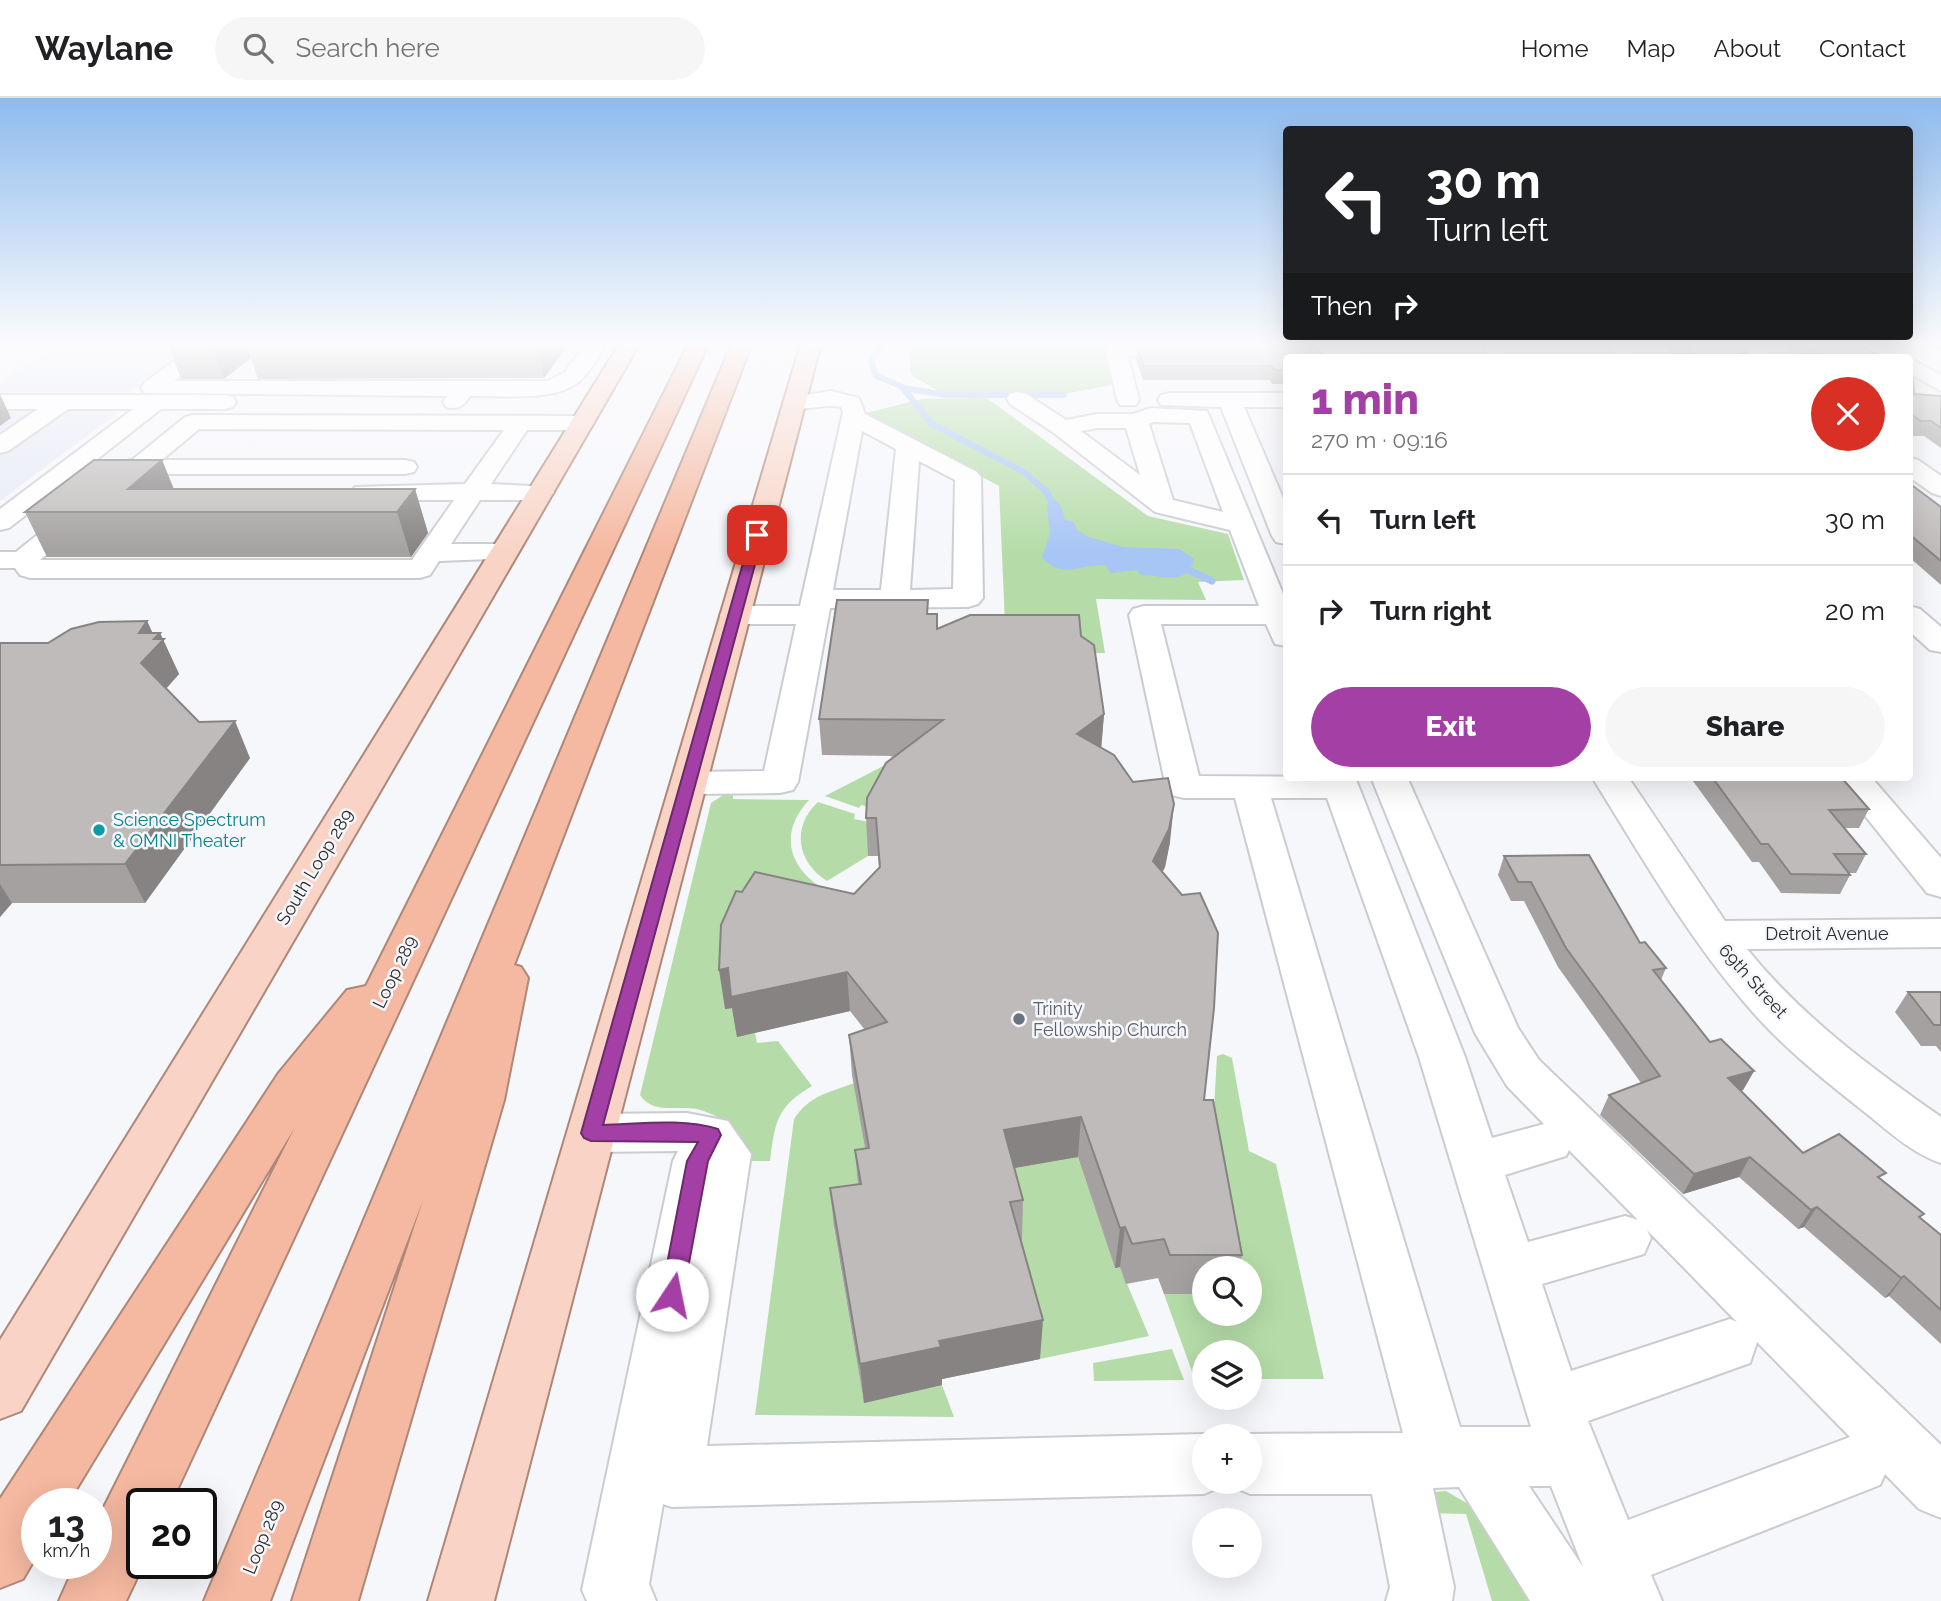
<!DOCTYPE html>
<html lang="en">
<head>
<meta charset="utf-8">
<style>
  body { margin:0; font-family:Raleway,sans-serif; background:#f6f6f6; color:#202124; height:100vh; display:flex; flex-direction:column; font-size:26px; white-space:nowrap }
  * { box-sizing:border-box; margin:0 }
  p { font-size:23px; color:#757577 }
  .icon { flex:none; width:38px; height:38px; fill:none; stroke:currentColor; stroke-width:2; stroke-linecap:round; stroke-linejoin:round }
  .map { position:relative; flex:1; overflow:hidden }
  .side { position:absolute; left:1283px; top:256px; width:630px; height:427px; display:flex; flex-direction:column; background:#fff; border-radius:7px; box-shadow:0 7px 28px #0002 }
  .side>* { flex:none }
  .guide { position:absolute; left:1283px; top:28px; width:630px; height:214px; border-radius:7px; box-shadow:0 7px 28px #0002; background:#202124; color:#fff; overflow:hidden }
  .buttons { position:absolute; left:1192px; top:1158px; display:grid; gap:14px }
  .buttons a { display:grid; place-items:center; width:70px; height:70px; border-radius:50%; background:#fff; box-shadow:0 7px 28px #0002; font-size:35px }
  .speed { position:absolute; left:21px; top:1390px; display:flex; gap:14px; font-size:35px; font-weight:700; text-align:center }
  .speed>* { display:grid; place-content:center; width:91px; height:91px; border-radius:50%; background:#fff; box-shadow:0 7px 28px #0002; line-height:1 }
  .speed small { font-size:18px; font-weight:400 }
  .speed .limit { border:4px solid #111; border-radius:10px; background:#fff; color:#111 }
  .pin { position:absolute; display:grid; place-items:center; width:60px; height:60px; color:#fff; margin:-30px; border-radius:14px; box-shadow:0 4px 10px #0006 }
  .me { position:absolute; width:77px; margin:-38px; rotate:11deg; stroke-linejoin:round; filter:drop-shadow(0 0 5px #0008) }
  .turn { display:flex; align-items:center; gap:24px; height:147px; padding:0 28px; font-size:32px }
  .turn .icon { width:91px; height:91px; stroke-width:2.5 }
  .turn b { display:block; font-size:49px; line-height:60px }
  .then { display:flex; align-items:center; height:66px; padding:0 28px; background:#0003; gap:14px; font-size:26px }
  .round { display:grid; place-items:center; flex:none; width:74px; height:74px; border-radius:37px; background:#f6f6f6 }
  .head { display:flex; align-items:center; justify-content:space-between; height:119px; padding:0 28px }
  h1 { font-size:42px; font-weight:800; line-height:52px; color:#a440a5 }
  .cta { display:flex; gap:14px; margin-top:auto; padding:14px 28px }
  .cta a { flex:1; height:80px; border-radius:42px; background:#a440a5; color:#fff; font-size:28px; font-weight:800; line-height:80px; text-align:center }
  .cta a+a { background:#f6f6f6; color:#202124 }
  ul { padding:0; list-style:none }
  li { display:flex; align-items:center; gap:21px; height:91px; padding:0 28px; border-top:2px solid #e0e0e0 }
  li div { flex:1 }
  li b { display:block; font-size:26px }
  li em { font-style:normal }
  header { display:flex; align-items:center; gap:42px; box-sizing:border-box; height:98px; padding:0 35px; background:#fff; border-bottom:2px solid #e0e0e0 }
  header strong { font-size:33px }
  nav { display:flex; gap:38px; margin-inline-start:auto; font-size:24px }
  .search { width:490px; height:63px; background:#f6f6f6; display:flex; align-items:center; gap:18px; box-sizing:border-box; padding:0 24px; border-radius:38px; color:#757577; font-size:26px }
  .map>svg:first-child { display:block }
  .built { fill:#e6eaf5 }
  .green { fill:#b5dca8 }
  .water { fill:#a7c5f5 }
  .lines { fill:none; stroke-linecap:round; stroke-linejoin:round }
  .stream-far1 { stroke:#a7c5f5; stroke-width:6 }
  .stream { stroke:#a7c5f5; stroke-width:7 }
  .minor-casing { stroke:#cbccd0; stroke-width:4 }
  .major-casing { stroke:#ae8778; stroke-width:4 }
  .highway-casing { stroke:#ae8778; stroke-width:4 }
  .minor { fill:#fff; fill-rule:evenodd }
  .major { fill:#f9d4c6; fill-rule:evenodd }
  .highway { fill:#f5b8a0; fill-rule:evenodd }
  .wall { fill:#a4a1a0 }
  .shaded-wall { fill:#868382 }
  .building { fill:#bfbbba; stroke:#868382; stroke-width:2 }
  .route { fill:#a440a5; stroke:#6b2a6b; stroke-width:2 }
  .culture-dot { fill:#0f9aa8; stroke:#f6f7fb; stroke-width:2.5 }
  .worship-dot { fill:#6b7280; stroke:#f6f7fb; stroke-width:2.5 }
  .labels { text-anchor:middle; stroke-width:5; stroke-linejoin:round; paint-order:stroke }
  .culture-label { font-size:18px; fill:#0d838f; stroke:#f6f7fb; text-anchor:start }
  .street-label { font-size:18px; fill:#2b2c2d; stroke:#f6f7fb }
  .worship-label { font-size:18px; fill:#5b616d; stroke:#f6f7fb; text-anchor:start }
</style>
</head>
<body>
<header>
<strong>Waylane</strong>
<div class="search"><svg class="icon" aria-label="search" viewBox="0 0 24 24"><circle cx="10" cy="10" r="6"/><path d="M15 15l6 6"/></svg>Search here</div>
<nav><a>Home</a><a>Map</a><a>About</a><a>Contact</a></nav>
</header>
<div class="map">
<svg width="1941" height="1503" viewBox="0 0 1941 1503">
  <rect width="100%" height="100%" fill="#f6f7fb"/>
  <!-- built -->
  <g class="built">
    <polygon points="61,245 196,245 129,295 0,295 0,283"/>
    <polygon points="0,311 109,312 117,315 0,403"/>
  </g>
  <!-- green -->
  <g class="green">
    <polygon points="911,245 1106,245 1116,286 1070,295 940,294 913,278 910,273"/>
    <polygon points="987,300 1148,418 1228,436 1244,482 1198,484 1206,502 1096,501 1105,555 1077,555 1005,526 999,388 862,316 922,301"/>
    <polygon points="945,656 882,712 861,707 859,710 825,698 891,664 891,658"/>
    <path d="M 728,694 L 733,694 L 733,701 L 809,702 C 781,732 786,765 819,788 L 803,807 L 734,909 L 737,938 L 755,935 L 757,945 L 778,943 L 812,988 C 776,1009 775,1025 770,1063 L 736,1063 L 728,1024 C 718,1019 708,1014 697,1011 C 676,1007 654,1017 640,997 L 711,705 Z"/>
    <path d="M 818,704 L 855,716 L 854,721 L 875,725 L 868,758 L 827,783 C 797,764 791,729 818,704 Z"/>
    <polygon points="1223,956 1232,960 1249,1053 1276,1066 1324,1281 1250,1281 1250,1255 1204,1255 1204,1282 1195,1282 1164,1196 1204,1196 1204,1216 1250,1216 1250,1171 1229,1171 1213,1027 1217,958"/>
    <path d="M 854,985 L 872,1090 L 834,1130 L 864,1304 L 942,1287 L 954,1319 L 755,1317 L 794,1021 C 810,997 828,995 854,985 Z"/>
    <polygon points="1078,1059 1115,1169 1120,1169 1149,1238 1040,1261 1008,1144 1021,1141 1003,1072"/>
    <polygon points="1172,1251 1184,1282 1094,1283 1093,1265"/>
    <polygon points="1446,1393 1511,1431 1552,1503 1492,1503 1466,1416 1425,1415 1420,1395"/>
  </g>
  <!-- water -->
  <path class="water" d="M 1055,402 L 1061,408 L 1065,422 L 1073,423 L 1078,433 L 1089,439 L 1123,449 L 1179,451 L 1194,461 C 1186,489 1164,477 1141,477 L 1137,472 L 1111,475 L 1105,467 C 1079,466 1065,482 1042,460 L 1050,436 L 1047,408 Z"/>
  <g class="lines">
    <!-- stream-far1 -->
    <g class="stream-far1">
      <polyline points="882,245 871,262 876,278 901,288 932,326 1024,374 1048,395"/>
      <polyline points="903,290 946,297 1064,297"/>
    </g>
    <!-- stream -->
    <g class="stream">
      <polyline points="1046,393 1057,415"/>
      <polyline points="1180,468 1212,483"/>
    </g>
    <!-- minor casing -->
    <g class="minor-casing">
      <g id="minor">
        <path d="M 199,245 L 222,245 L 174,283 L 548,283 L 565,274 L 586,245 L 606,245 C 599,257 592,271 582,281 C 558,305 502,297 470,298 C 463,308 459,312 446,309 L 443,304 L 447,298 L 144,295 L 141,290 L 144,285 Z"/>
        <polygon points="1104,245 1189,245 1195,247 1198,251 1195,255 1188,257 1128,258 1139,302 1136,307 1120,307 1117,302"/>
        <polygon points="1264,245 1357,247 1364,249 1367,253 1364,257 1358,259 1258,255 1255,251 1258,247"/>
        <polygon points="1482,245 1502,245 1508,259 1488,259"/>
        <polygon points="1606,245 1626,245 1636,259 1616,259"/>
        <polygon points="1740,245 1763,245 1779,259 1756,259"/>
        <polygon points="1866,245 1890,245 1909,259 1885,259"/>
        <polygon points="1909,260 1941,277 1941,293 1909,275"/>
        <path d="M 831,293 L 859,300 L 865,316 L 977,374 L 981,379 L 983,500 L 978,506 L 968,509 L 830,510 L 798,684 L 793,692 L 780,695 L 689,696 L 676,693 L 671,685 L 676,677 L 689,674 L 764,673 L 796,526 L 735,526 L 724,523 L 720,517 L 724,511 L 735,508 L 800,508 L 843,314 L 841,309 C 823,305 804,314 786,310 L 783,305 L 786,300 ZM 862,333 L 896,351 L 881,492 L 833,492 ZM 919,363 L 955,382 L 953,491 L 910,492 Z"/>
        <path d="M 1018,294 L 1026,296 L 1066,322 L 1097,316 L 1133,316 L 1151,310 L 1207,313 L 1286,503 L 1286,548 L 1275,546 L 1266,526 L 1161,526 L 1199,678 L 1355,679 L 1465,959 L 1492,1040 L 1544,1026 L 1507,988 L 1475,935 L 1371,679 L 1407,679 L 1518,930 L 1539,962 L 1941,1347 L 1941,1420 L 1919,1411 L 1885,1376 L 1880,1387 L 1651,1477 L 1662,1503 L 1530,1503 L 1459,1389 L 1433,1390 L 1454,1489 L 1452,1503 L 1386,1503 L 1390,1489 L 1372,1396 L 1250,1396 L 1229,1387 L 1227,1384 L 1250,1384 L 1250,1339 L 1243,1339 L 1250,1336 L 1403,1335 L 1235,700 L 1184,700 L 1171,697 L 1166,689 L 1129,517 L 1133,511 L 1144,508 L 1259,508 L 1230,432 L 1155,414 L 1054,335 L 1010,306 L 1007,301 L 1010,296 ZM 1154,324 L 1190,325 L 1223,414 L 1173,402 L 1149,326 ZM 1097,330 L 1126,330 L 1140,377 L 1081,333 ZM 1271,700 L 1327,700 L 1419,959 L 1531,1329 L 1460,1329 ZM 1569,1052 L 1638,1122 L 1625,1118 L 1528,1144 L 1505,1077 L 1566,1058 ZM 1647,1132 L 1737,1224 L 1730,1221 L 1571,1273 L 1542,1186 L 1644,1156 L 1651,1140 ZM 1757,1244 L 1850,1339 L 1628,1422 L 1588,1323 L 1750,1265 ZM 1529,1388 L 1551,1388 L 1583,1469 Z"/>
        <polygon points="1169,295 1286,295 1286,309 1244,309 1286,407 1286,446 1276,444 1272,438 1221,309 1161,307 1158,302 1161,297"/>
        <path d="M 0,297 L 225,297 L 233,299 L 236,304 L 233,309 L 225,311 L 161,311 L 67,385 L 102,385 L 119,372 L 117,369 L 120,364 L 132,362 L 185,319 L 193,317 L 582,318 L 590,320 L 594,325 L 590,330 L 582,332 L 527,332 L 491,386 L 550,389 L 554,394 L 550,399 L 541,402 L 480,402 L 451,446 L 504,446 L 514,448 L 518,454 L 514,460 L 439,463 L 430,477 L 420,480 L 30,480 L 20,477 L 15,470 L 0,470 L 0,454 L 16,454 L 83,400 L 48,400 L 9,430 L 0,432 L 0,411 L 133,311 L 68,311 L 8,353 L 0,355 L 0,337 L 38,311 L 0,311 ZM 199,331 L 504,332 L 465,386 L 355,389 L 351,394 L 355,399 L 364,402 L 454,402 L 412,462 L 40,462 L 144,376 L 405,376 L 414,374 L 417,369 L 414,364 L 405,362 L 162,362 Z"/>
        <polygon points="1909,360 1918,362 1941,378 1941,398 1932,395 1909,379"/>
        <polygon points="1909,508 1920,511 1941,529 1941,554 1930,552 1909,533"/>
        <path d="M 1592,679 L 1628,679 L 1725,823 L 1941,821 L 1941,849 L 1747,851 C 1801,918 1871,970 1941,1019 L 1941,1065 C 1911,1055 1886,1031 1862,1012 C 1820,979 1778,945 1744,904 C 1685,835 1640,756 1592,679 Z"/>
        <polygon points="1834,679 1871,679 1941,760 1941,799 1927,795"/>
        <polygon points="687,1015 728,1023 751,1056 707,1348 1204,1336 1211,1339 1204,1339 1204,1384 1227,1384 1225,1387 1204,1396 672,1409 663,1406 649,1486 656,1503 587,1503 582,1492 673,1063 678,1053 591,1054 574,1049 567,1035 574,1021 591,1016"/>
      </g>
    </g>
    <!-- major casing -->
    <g class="major-casing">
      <g id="major">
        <polygon points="620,245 640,245 21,1313 0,1321 0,1242"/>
        <polygon points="801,245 821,245 494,1503 428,1503"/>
      </g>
    </g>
    <!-- highway casing -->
    <g class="highway-casing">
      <g id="highway">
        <polygon points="689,245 709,245 171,1405 142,1405 144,1465 126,1503 59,1503 76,1465 96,1465 96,1425 295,1029 68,1405 37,1405 37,1457 23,1481 0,1490 0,1401 278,976 347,892 366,888"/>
        <polygon points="732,245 752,245 514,867 521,869 528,880 504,1002 358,1503 292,1503 423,1102 270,1503 204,1503"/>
      </g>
    </g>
    <!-- minor -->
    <use href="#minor" class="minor"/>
    <!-- major -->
    <use href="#major" class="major"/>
    <!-- highway -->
    <use href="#highway" class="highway"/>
  </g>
  <!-- wall -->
  <g class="wall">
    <polygon points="168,245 569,245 544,280 258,281 251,260 224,281 181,281"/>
    <polygon points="1664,245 1750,245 1747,255 1744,258 1745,259 1677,259 1663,247"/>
    <polygon points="1780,245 1857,245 1880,259 1799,259"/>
    <polygon points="1927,245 1941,245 1941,253"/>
    <polygon points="1137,247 1286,259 1286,286 1272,286 1270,282 1143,282 1136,261"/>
    <polygon points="1909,278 1914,296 1941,298 1941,350 1924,338 1914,338 1909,335"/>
    <polygon points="162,362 174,391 415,391 428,435 411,459 47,459 25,414"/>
    <polygon points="1909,385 1941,409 1941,487 1909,459"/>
    <polygon points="928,516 937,531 1081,538 1104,616 1101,650 1170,744 1165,769 1162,774 1204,1002 1242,1157 1239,1171 1204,1171 1204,1196 1164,1196 1158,1180 1126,1186 1120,1169 1115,1170 1078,1059 1014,1070 1023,1102 1022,1142 1020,1142 1040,1261 942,1281 942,1287 864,1305 834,1129 830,1090 858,1086 855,1052 865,1050 852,977 849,937 865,932 850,913 737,939 732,910 725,911 742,794 854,796 879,770 878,758 868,758 866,720 895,658 822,657 819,621"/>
    <polygon points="147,523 152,535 160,535 179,576 166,590 199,624 250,660 145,805 12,805 0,819 0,545 48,545"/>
    <polygon points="1690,679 1841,679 1869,711 1859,730 1844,730 1866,756 1856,775 1849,775 1850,777 1840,796 1781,795 1759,764 1752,764"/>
    <polygon points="1504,758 1640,845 1666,870 1661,882 1710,944 1754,973 1743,992 1741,993 1803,1055 1881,1082 1921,1120 1941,1137 1941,1246 1889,1198 1885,1200 1804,1129 1798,1131 1739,1079 1683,1096 1600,1017 1609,997 1641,985 1558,869 1524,803 1511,803 1498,777"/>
    <polygon points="1908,894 1941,894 1941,954 1936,948 1921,948 1895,914"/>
  </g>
  <!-- shaded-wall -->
  <g class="shaded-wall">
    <polygon points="211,245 246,245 251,260 224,281"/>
    <polygon points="537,245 569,245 544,280"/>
    <polygon points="1749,245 1750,245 1747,255 1744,259 1741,256"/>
    <polygon points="0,296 11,320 0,328"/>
    <polygon points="162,362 179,405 128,391"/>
    <polygon points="415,391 428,435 411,459 397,414"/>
    <polygon points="147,523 155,540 160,535 179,576 158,600 141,565 139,535"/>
    <polygon points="1104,616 1101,653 1077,636"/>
    <polygon points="235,623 250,660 145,805 125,766"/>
    <polygon points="1174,706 1170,744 1165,769 1149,802 1153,763"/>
    <polygon points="0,786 12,805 0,819"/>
    <polygon points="728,870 847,874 850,913 737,939 732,910 725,911 719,872"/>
    <polygon points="1754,973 1743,992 1717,1000 1728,980"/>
    <polygon points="1081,1019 1078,1059 1003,1072 1004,1032"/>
    <polygon points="1750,1059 1739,1079 1683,1096 1694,1076"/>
    <polygon points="1817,1109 1804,1129 1798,1131 1811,1112"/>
    <polygon points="1125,1129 1120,1169 1115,1170 1120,1130"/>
    <polygon points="1904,1178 1889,1198 1885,1200 1901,1180"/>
    <polygon points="1043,1222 1040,1261 942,1281 942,1287 864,1305 860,1266 939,1243"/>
  </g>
  <!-- building -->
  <g class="building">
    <polygon points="1681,245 1749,245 1741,256 1745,259 1699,259"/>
    <polygon points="1803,245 1857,245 1880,259 1823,259"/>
    <polygon points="1137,247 1317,248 1323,259 1286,259 1286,272 1274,272 1272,268 1144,268"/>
    <polygon points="1909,278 1913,280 1914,296 1941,298 1941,330 1931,323 1921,323 1909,315"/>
    <polygon points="94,362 162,362 128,391 415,391 397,414 25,414"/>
    <polygon points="1909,385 1941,409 1941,463 1909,436"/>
    <polygon points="837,502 928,502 927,516 937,516 937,531 970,517 1079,517 1081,538 1094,547 1104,616 1077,636 1114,657 1133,684 1168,680 1174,706 1169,731 1153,763 1182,797 1200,795 1218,835 1214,910 1204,1002 1213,1002 1242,1157 1170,1157 1164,1141 1132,1146 1125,1129 1120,1130 1081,1019 1004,1032 1023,1102 1010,1104 1043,1222 939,1243 941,1249 860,1266 830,1090 861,1086 855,1052 869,1050 849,937 887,924 847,874 731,899 728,870 719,872 721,827 736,793 742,794 755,774 854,796 880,769 876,720 866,720 867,700 886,665 943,622 819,621"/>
    <polygon points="147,523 139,535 160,535 154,541 164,541 141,565 199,624 235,623 125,766 0,767 0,545 48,545 71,531 99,524"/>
    <polygon points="1712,679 1841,679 1869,711 1829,712 1866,756 1834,756 1850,777 1791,776 1768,746 1761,746"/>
    <polygon points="1589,757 1640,845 1645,844 1666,870 1653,872 1710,944 1721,941 1754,973 1728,980 1803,1055 1839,1036 1886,1075 1878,1079 1924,1116 1919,1119 1941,1137 1941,1212 1904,1178 1901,1180 1817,1109 1811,1112 1750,1059 1694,1076 1609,997 1660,978 1566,850 1531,784 1518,784 1504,758"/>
    <polygon points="1908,894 1941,894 1941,927 1934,927"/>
  </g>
  <!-- sky -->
  <linearGradient id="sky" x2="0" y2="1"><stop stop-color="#8ebbed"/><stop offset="0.54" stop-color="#fbfbfd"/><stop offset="1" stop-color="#fbfbfd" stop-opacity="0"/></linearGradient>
  <rect width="1941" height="455" fill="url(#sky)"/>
  <!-- route -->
  <path class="route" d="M 757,434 L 763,437 L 603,1027 C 640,1026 683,1020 718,1031 L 721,1037 L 708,1063 L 683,1197 L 680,1204 L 672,1207 L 664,1204 L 661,1197 L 687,1063 L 698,1044 L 591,1043 L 584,1040 L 581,1035 L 751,437 Z"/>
  <!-- markers -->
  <circle class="culture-dot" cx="99" cy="732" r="7"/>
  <circle class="worship-dot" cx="1019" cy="921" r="7"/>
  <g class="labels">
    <!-- culture labels -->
    <g class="culture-label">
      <text x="113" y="728">Science Spectrum<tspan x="113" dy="21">&amp; OMNI Theater</tspan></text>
    </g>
    <!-- street labels -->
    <g class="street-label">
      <text transform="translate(315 769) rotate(-59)" y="6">South Loop 289</text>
      <text x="1827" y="842">Detroit Avenue</text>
      <text transform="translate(395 874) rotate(-64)" y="6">Loop 289</text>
      <text transform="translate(1753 883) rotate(48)" y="6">69th Street</text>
      <text transform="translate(263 1439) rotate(-68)" y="6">Loop 289</text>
    </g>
    <!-- worship labels -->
    <g class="worship-label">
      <text x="1033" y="917">Trinity<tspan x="1033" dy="21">Fellowship Church</tspan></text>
    </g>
  </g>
</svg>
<div class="buttons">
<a><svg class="icon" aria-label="search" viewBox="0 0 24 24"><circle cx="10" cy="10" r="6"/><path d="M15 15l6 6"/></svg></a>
<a><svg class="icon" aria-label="layers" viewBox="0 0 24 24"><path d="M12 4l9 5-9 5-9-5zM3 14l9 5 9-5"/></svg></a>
<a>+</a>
<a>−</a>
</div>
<div class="speed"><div>13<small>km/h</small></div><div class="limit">20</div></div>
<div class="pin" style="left:757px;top:437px;background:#d93025"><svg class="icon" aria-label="arrive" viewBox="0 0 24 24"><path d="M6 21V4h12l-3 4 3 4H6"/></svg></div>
<svg class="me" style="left:672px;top:1197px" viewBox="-20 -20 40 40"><circle r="19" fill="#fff"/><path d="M0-13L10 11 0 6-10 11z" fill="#a440a5"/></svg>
<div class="guide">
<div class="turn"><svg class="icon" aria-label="left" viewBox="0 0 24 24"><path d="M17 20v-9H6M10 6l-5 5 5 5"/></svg><div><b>30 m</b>Turn left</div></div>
<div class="then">Then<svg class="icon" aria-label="right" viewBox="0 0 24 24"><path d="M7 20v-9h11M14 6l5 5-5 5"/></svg></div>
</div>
<section class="side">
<div class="head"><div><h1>1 min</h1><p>270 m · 09:16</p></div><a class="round" style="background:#d93025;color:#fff"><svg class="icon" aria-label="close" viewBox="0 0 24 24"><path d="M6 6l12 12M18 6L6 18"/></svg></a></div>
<ul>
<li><svg class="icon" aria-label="left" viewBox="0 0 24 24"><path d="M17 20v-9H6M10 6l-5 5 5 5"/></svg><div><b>Turn left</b></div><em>30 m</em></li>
<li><svg class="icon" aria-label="right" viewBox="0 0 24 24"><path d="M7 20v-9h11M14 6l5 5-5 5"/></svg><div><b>Turn right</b></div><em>20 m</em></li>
</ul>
<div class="cta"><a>Exit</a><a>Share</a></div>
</section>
</div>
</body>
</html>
